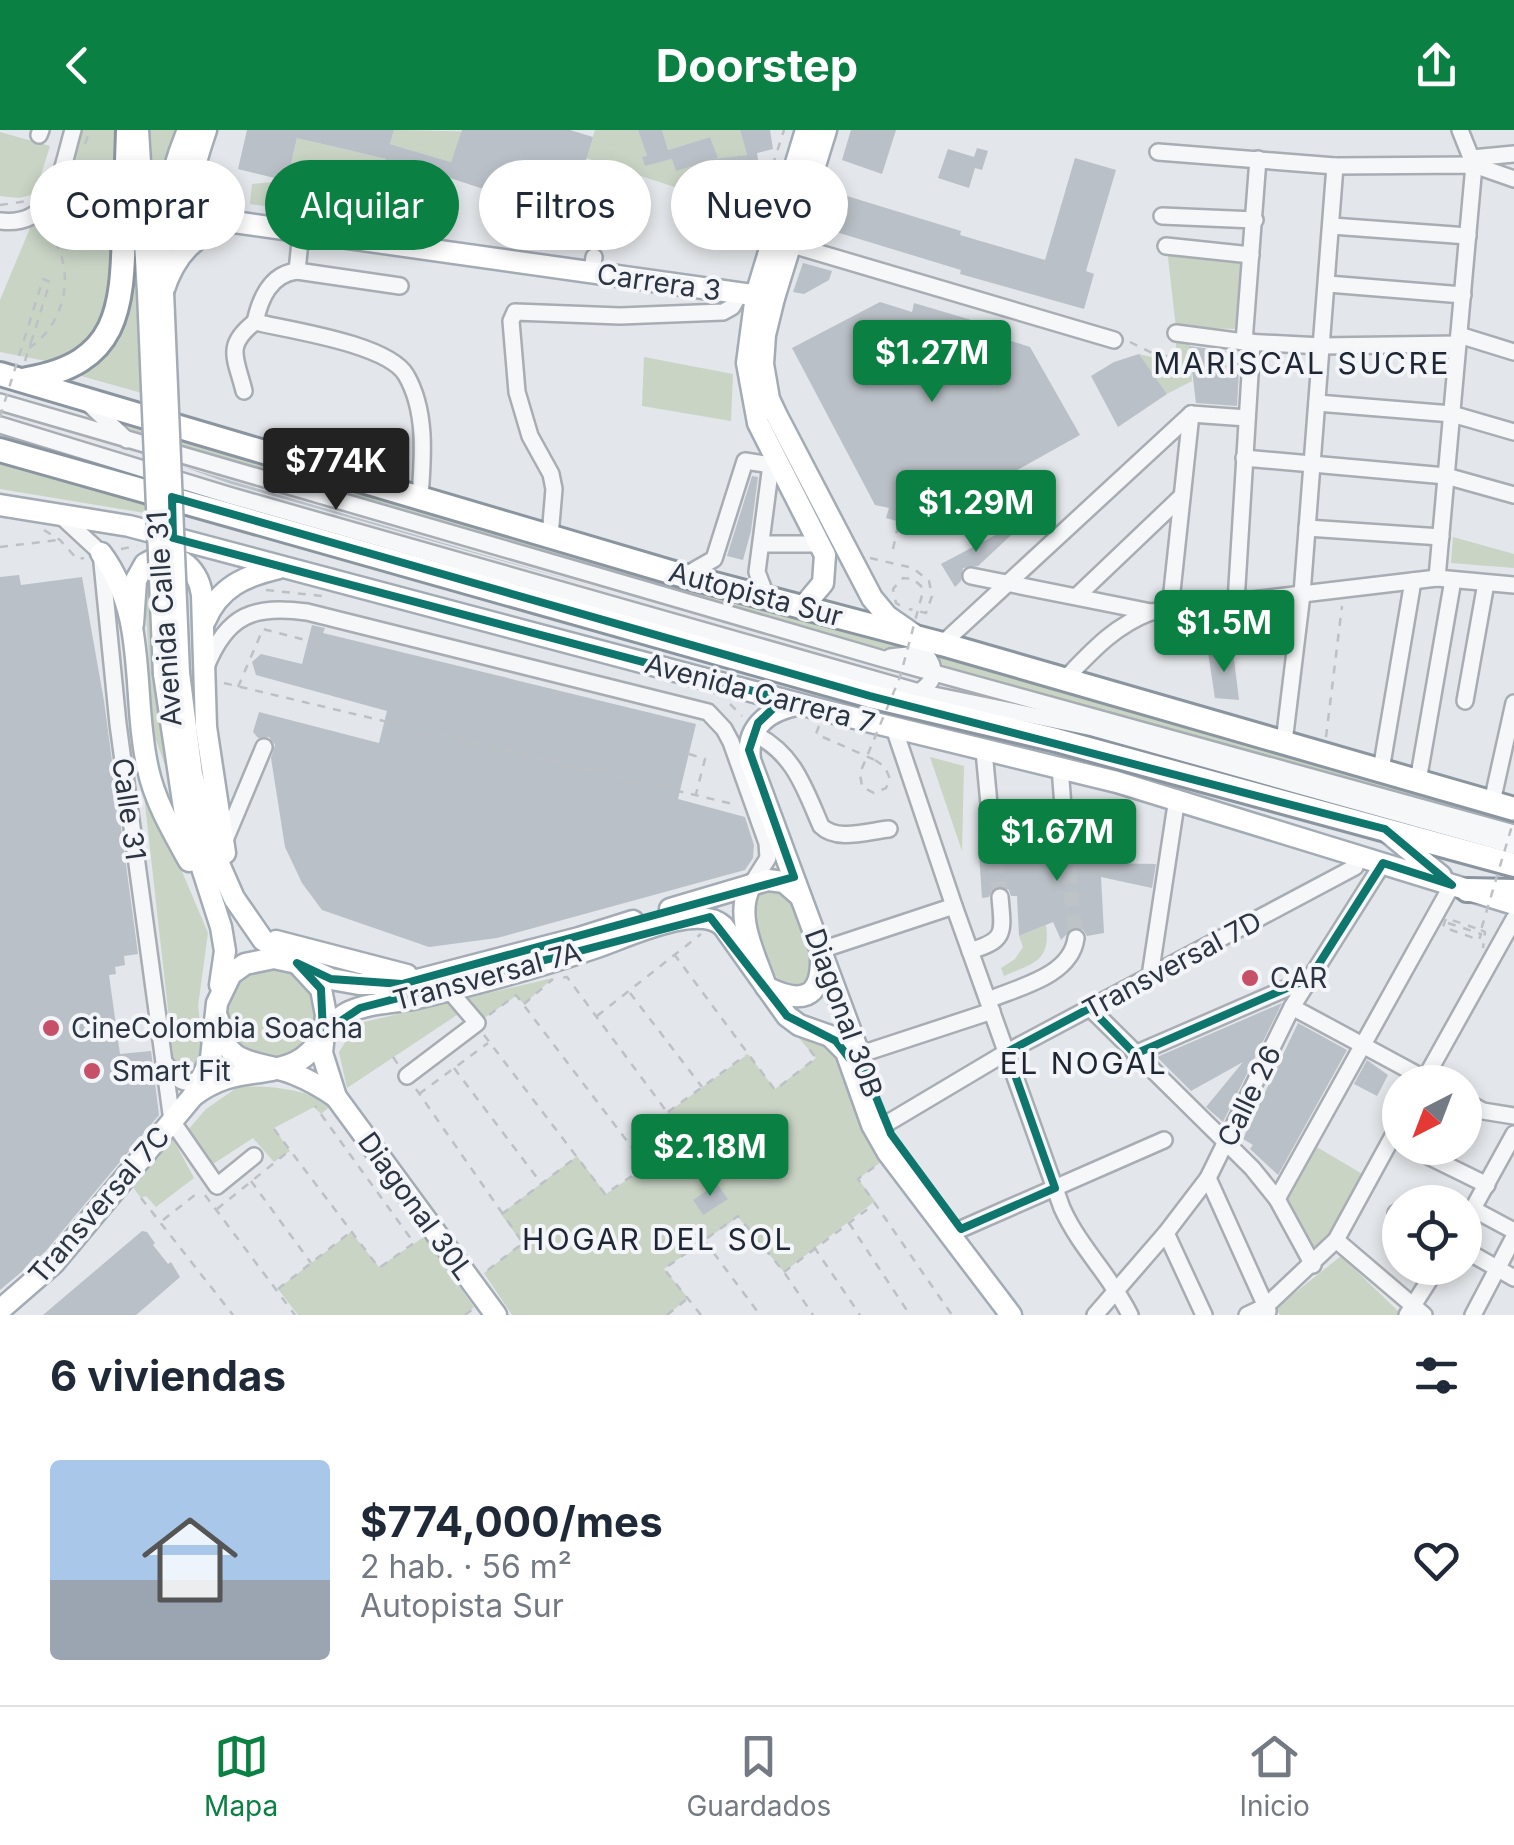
<!DOCTYPE html>
<html lang="es">
<meta charset="utf-8">
<style>
:root{--surface:#fff;--page:#f2f2f3;--text:#1f2937;--muted:#747a83;--line:#e0e1e3;--accent:#0b8043}
body{margin:0;font-family:Inter,sans-serif;background:var(--page);color:var(--text);height:100vh;display:flex;flex-direction:column;font-size:38px;white-space:nowrap}
*{box-sizing:border-box;margin:0}
p{font-size:32px;color:var(--muted)}
.icon{flex:none;width:55px;height:55px;fill:none;stroke:currentColor;stroke-width:2;stroke-linecap:round;stroke-linejoin:round}
.map{position:relative;height:1185px;overflow:hidden}
.side{display:flex;flex-direction:column;background:var(--surface);flex:1}
.side>*{flex:none}
.banner{position:absolute;left:30px;top:30px;width:1000px;height:90px;display:flex;gap:20px}
.needle{width:65px;rotate:222deg}
.fabs{position:absolute;left:1382px;top:935px;display:grid;gap:20px}
.fabs a{display:grid;place-items:center;width:100px;height:100px;border-radius:50%;background:var(--surface);box-shadow:0 5px 15px #0003;font-size:50px}
.price{position:absolute;translate:-50% -85px;padding:0 22px;border-radius:10px;background:var(--accent);color:#fff;font-size:32px;line-height:65px;filter:drop-shadow(0 2px 5px #0008)}
.price::after{content:'';position:absolute;left:50%;top:60px;width:30px;height:22px;margin-left:-15px;background:inherit;clip-path:polygon(0 0,100% 0,50% 100%)}
.price.selected{background:#222;color:#fff}
ul{padding:0;list-style:none}
li{display:flex;align-items:center;gap:30px;height:250px;padding:0 50px}
li span{display:grid;place-items:center;flex:none;width:280px;height:200px;border-radius:10px;color:#555}
li>.icon{margin-inline-start:auto}
span .icon{width:120px;height:120px;fill:#fffc;stroke-width:1}
li b{font-size:42px}
h2{display:flex;justify-content:space-between;align-items:center;height:120px;padding:0 50px;font-size:42px}
.pill{padding:0 35px;border-radius:45px;background:var(--surface);box-shadow:0 5px 15px #0003;font-size:35px;line-height:90px}
.pill.selected{background:var(--accent);color:#fff}
header{display:flex;justify-content:space-between;align-items:center;height:130px;padding:0 50px;background:var(--accent);color:#fff;font-size:45px;font-weight:700}
.tab-bar{display:flex;justify-content:space-around;align-items:center;height:140px;border-top:2px solid var(--line);background:var(--surface);font-size:28px;color:var(--muted)}
.tab-bar a{display:grid;justify-items:center;gap:5px}
.tab-bar .selected{color:var(--accent)}
.map>svg:first-child{display:block}
</style>
<header><svg class="icon" aria-label="back" viewBox="0 0 24 24"><path d="M15 5l-7 7 7 7"/></svg>Doorstep<svg class="icon" aria-label="share" viewBox="0 0 24 24"><path d="M12 15V3M7 8l5-5 5 5M5 13v7h14v-7"/></svg></header>
<div class="map">
<svg width="1514" height="1185" viewBox="0 0 1514 1185">
<rect width="100%" height="100%" fill="#e3e6ea"/>
<!-- green -->
<g fill="#c9d4c5">
<polygon points="71,0 118,0 106,190 78,221 46,231 0,222 0,170"/>
<polygon points="146,0 182,0 166,32 152,86"/>
<polygon points="196,0 186,40 214,92 176,116 171,128 178,41"/>
<polygon points="299,0 314,12 386,29 381,48 432,63 425,101 250,74 252,54 287,51"/>
<polygon points="394,0 549,3 521,104 504,106 487,82 494,62 512,68 458,13 451,32 390,14"/>
<polygon points="595,0 638,0 650,34 672,29 711,30 719,54 747,53 739,78 586,28"/>
<polygon points="662,0 740,0 747,25 718,29 710,7 668,20"/>
<polygon points="0,2 50,16 35,64 19,68 0,66"/>
<polygon points="133,88 142,263 74,244 107,220 125,196"/>
<polygon points="1167,119 1245,124 1243,199 1176,198"/>
<polygon points="1176,203 1189,205 1192,251 1167,264 1139,224 1176,233"/>
<polygon points="644,227 733,244 731,291 642,276"/>
<polygon points="115,287 904,512 895,517 876,519 311,358 135,302"/>
<polygon points="0,331 145,368 145,383 0,359"/>
<polygon points="1453,407 1514,424 1514,438 1451,433"/>
<polygon points="150,447 170,650 154,604 144,455"/>
<polygon points="935,521 1514,689 1514,697 945,538"/>
<polygon points="930,627 964,636 962,721"/>
<polygon points="142,647 208,803 198,876 202,908 198,941 190,947 174,933"/>
<polygon points="775,757 794,770 816,832 806,860 774,855 752,787 756,761"/>
<path d="M1046,795C1051,832 1033,833 1004,846L1001,838L1015,829L1023,817L1019,806Z"/>
<circle cx="271" cy="883" r="46"/>
<polygon points="553,848 524,874 516,866 477,893 463,881 347,958 339,922 353,900 364,892"/>
<polygon points="797,906 835,919 885,1029 858,1049 875,1071 784,1142 738,1087 664,1139 688,1168 667,1185 512,1185 484,1143 522,1113 501,1084 577,1026 606,1064 686,1010 667,983 748,924 775,959 816,928"/>
<path d="M238,957C270,955 304,959 332,975L321,984L314,977L274,998L290,1021L274,1032L253,1008L210,1036L188,1000L206,979Z"/>
<polygon points="173,1009 194,1048 156,1077 146,1066 141,1068 132,1056"/>
<polygon points="1315,1016 1364,1045 1332,1108 1315,1125 1285,1070"/>
<polygon points="351,1102 379,1137 424,1107 474,1177 465,1185 298,1185 278,1159"/>
<polygon points="1341,1126 1400,1183 1398,1185 1280,1185 1276,1178"/>
</g>
<!-- building -->
<g fill="#bac0c7">
<polygon points="247,0 394,0 390,14 451,32 462,0 570,0 593,7 564,102 524,91 529,74 447,47 442,66 380,48 386,29 297,8 287,51 238,39"/>
<polygon points="638,0 662,0 668,20 710,7 718,28 713,29 747,25 740,0 770,0 773,19 757,23 761,49 718,54 711,30 676,41 672,29 645,36 642,27 647,26"/>
<polygon points="851,0 896,0 882,44 842,30"/>
<polygon points="977,18 988,21 982,40 975,38 969,58 938,48 948,19 974,27"/>
<polygon points="1075,28 1116,40 1086,141 1094,144 1084,179 960,144 961,140 823,98 834,62 961,101 960,105 1045,130"/>
<polygon points="803,133 832,141 829,150 804,164 793,162"/>
<polygon points="880,172 912,182 914,173 1005,200 1002,208 1030,217 1080,305 930,389 913,384 911,395 886,388 889,378 875,375 792,218"/>
<polygon points="1189,216 1240,223 1237,276 1196,273"/>
<polygon points="1139,224 1167,264 1118,297 1091,246 1114,232"/>
<polygon points="184,337 594,457 231,354"/>
<polygon points="752,346 758,347 751,401 743,430 727,426"/>
<polygon points="1020,392 1022,395 978,436 963,438 961,451 955,457 941,434"/>
<polygon points="19,445 21,455 82,447 104,571 138,824 124,826 125,835 115,837 116,844 109,845 120,924 151,921 159,985 45,1122 0,1160 0,447"/>
<polygon points="312,495 325,498 323,503 696,594 678,669 745,687 754,715 753,728 745,740 723,746 497,808 429,817 322,780 302,753 285,717 271,628 275,615 269,607 258,608 253,602 259,582 379,613 387,581 256,545 252,532 261,524 302,534"/>
<polygon points="1233,521 1239,570 1215,568 1208,522"/>
<polygon points="1003,704 1029,727 1056,719 1060,726 1068,727 1076,722 1077,714 1099,709 1101,733 1156,734 1152,758 1101,747 1104,803 1087,806 1083,800 1074,797 1061,810 1053,792 1019,806 1017,766 1011,766 1009,760 1000,756 993,758 989,767 982,768 978,708 986,716 994,717 1002,712"/>
<polygon points="1282,873 1223,992 1206,977 1243,932 1191,961 1157,927"/>
<polygon points="1298,893 1347,920 1278,1045 1250,1019 1253,1015 1243,1009"/>
<polygon points="1367,930 1388,945 1377,966 1354,954"/>
<polygon points="717,1054 728,1069 703,1085 693,1070"/>
<polygon points="142,1101 147,1102 155,1113 153,1115 168,1134 171,1132 180,1147 150,1173 136,1185 43,1185"/>
</g>
<g fill="none" stroke-linecap="round" stroke-linejoin="round">
<!-- minor-tunnel -->
<g stroke="#bec3c8" stroke-width="15" stroke-dasharray="15 8" stroke-linecap="butt">
<polyline points="992,706 1000,767"/>
<polyline points="1066,716 1076,808"/>
</g>
<!-- minor casing -->
<g stroke="#a8adb4" stroke-width="20">
<g id="minor">
<polyline points="39,5 41,0"/>
<polyline points="1158,22 1335,36 1474,35 1514,49"/>
<polyline points="1472,28 1514,24"/>
<polyline points="1162,86 1255,90"/>
<path d="M0,91C55,98 61,41 73,0"/>
<polyline points="1332,96 1468,106"/>
<polyline points="782,112 1114,210"/>
<polyline points="1166,116 1251,125"/>
<polyline points="297,141 301,102"/>
<polyline points="592,142 594,127"/>
<polyline points="1328,154 1463,165"/>
<path d="M255,192C260,169 270,144 297,141L400,156"/>
<polyline points="1176,203 1244,212 1322,216 1458,214"/>
<polyline points="1459,205 1514,222"/>
<polyline points="1244,212 1258,29"/>
<path d="M244,261C236,228 224,216 255,192C289,200 388,214 406,245C427,281 423,327 420,367"/>
<polyline points="0,272 880,528 1514,703"/>
<polyline points="1317,273 1452,284 1514,302"/>
<polyline points="89,274 127,310"/>
<polyline points="1191,284 1247,288"/>
<polyline points="0,295 228,365 919,562 1093,598 1514,716"/>
<polyline points="1244,328 1446,346 1514,365"/>
<polyline points="61,386 101,423 118,594 172,991 217,1056 254,1026"/>
<polyline points="1307,398 1441,407"/>
<polyline points="550,406 554,359 551,344 530,306 517,262 511,191 515,182 620,186 723,182 732,177 740,163"/>
<polyline points="761,414 820,414"/>
<polyline points="684,446 714,429 745,331 771,335"/>
<polyline points="971,446 1151,482 1437,448 1514,455"/>
<polyline points="1437,448 1474,35 1460,0"/>
<polyline points="1077,466 1182,366"/>
<polyline points="767,468 757,442 772,327"/>
<polyline points="1236,472 1252,212"/>
<polyline points="1170,480 1191,284"/>
<polyline points="942,514 1191,284"/>
<path d="M890,527L916,524L929,529C938,544 932,553 919,562"/>
<path d="M206,537C227,484 254,475 307,482L708,582L724,599L731,612L767,713L768,728L751,755"/>
<path d="M1065,549C1092,521 1114,496 1151,482"/>
<polyline points="1465,571 1486,453"/>
<path d="M894,598L954,776L1062,1078C1080,1118 1111,1146 1130,1185"/>
<path d="M753,603C794,623 804,657 821,696C837,712 868,701 889,699"/>
<polyline points="1284,612 1302,464 1335,36"/>
<polyline points="984,621 992,706"/>
<polyline points="1060,637 1066,716"/>
<polyline points="1381,640 1413,451"/>
<polyline points="1418,651 1453,450"/>
<polyline points="1492,672 1514,573"/>
<polyline points="225,710 264,617"/>
<polyline points="821,820 954,776"/>
<path d="M970,821C1007,810 1003,802 1000,767"/>
<polyline points="1150,846 1177,668"/>
<path d="M988,870C1019,857 1071,846 1076,808"/>
<polyline points="1292,877 1431,952"/>
<polyline points="1090,878 1252,1038 1277,1069 1313,1135"/>
<polyline points="1135,924 1310,848"/>
<polyline points="852,927 992,881"/>
<path d="M166,934C176,950 185,959 203,946"/>
<polyline points="407,946 477,893 448,859"/>
<polyline points="1423,952 1514,789"/>
<polyline points="1465,971 1483,981 1514,986"/>
<polyline points="886,994 1007,922 1355,737"/>
<polyline points="1430,1027 1487,1055"/>
<polyline points="1208,1048 1268,1181"/>
<polyline points="1277,1069 1452,755"/>
<polyline points="1473,1079 1514,1101"/>
<polyline points="1396,1083 1400,1085"/>
<polyline points="1465,1093 1514,1004"/>
<polyline points="961,1099 1164,1010"/>
<polyline points="1166,1103 1204,1185"/>
<polyline points="1336,1110 1424,1185"/>
<polyline points="1465,1120 1514,1148"/>
<polyline points="1095,1185 1166,1103 1208,1048 1292,877 1383,733"/>
<polyline points="1247,1185 1266,1176 1336,1110 1400,993"/>
<polyline points="1407,1185 1437,1138"/>
<polyline points="1473,1185 1514,1107"/>
</g>
</g>
<!-- major casing -->
<g stroke="#a3abb5" stroke-width="25">
<g id="major">
<polyline points="138,0 148,162"/>
<path d="M206,0C190,48 182,69 234,92"/>
<polyline points="826,0 774,168 765,205 763,234 769,269 777,286 872,468 887,486 913,504"/>
<path d="M162,155C161,96 165,55 188,0"/>
<path d="M163,162C175,124 195,103 234,92L774,168"/>
<polyline points="0,375 129,396 826,581 1117,652 1514,774"/>
<path d="M101,423C149,487 131,566 148,639C155,672 173,702 189,731"/>
<polyline points="803,477 823,453 825,425 758,293 747,233 756,165 806,0"/>
<path d="M205,491C219,457 245,446 279,438"/>
<path d="M133,494L136,450L145,434C173,416 198,436 202,465L206,597L225,723"/>
<polyline points="179,543 192,644 212,718 234,768 263,810 297,833 321,859 326,885 322,923 336,967 496,1185"/>
<polyline points="164,544 185,685 221,797 225,821 220,855"/>
<path d="M796,575C767,581 746,598 750,630L861,929"/>
<polyline points="1386,701 1441,746"/>
<path d="M751,755C733,786 756,826 766,857C800,874 822,870 821,827"/>
<polyline points="670,779 768,750 784,752 800,766"/>
<polyline points="276,811 407,845"/>
<path d="M218,889C225,940 257,929 294,944C309,950 323,958 336,967"/>
<path d="M193,966C233,936 257,949 294,933C318,923 325,894 349,882C370,872 395,873 417,868C476,854 536,838 594,818C625,808 697,772 723,796L787,886L799,895L830,906L846,922L872,995L888,1023L1011,1185"/>
<polyline points="0,1180 54,1133 193,966 211,928 217,873 231,844 245,834 274,828 297,833 331,849 359,854 402,854 579,808 633,791"/>
</g>
</g>
<!-- highway casing -->
<g stroke="#8b95a0" stroke-width="28">
<g id="highway">
<polyline points="0,244 684,446 942,514 1514,679"/>
<path d="M27,249C119,233 122,180 124,100C126,67 127,33 128,0"/>
<polyline points="0,320 870,566 1056,610 1514,735"/>
<polyline points="1467,760 1514,761"/>
</g>
</g>
<!-- path -->
<g stroke="#bdc1c6" stroke-width="2.5" stroke-dasharray="8 8" stroke-linecap="butt">
<polyline points="85,14 90,0"/>
<polyline points="769,65 765,59 784,0"/>
<polyline points="66,69 69,69 73,55"/>
<polyline points="0,75 28,71"/>
<polyline points="57,110 93,108 105,103"/>
<polyline points="1130,212 1152,223 1176,228 1182,219"/>
<path d="M29,218C70,191 78,129 42,95"/>
<polyline points="25,231 32,209"/>
<polyline points="44,400 60,410 77,429 84,428"/>
<polyline points="0,417 58,410"/>
<polyline points="121,419 137,416"/>
<polyline points="893,419 899,391"/>
<polyline points="870,428 913,438 929,451 932,466 926,483 909,479"/>
<polyline points="266,460 322,466"/>
<polyline points="224,553 737,675"/>
<polyline points="238,557 263,499 321,514"/>
<polyline points="730,574 742,586"/>
<polyline points="819,596 816,604 875,630"/>
<polyline points="1326,607 1342,476"/>
<polyline points="689,624 705,629 696,664"/>
<polyline points="1481,800 1485,802 1483,818"/>
<polyline points="674,824 775,960 816,928 806,915"/>
<polyline points="630,863 702,957"/>
<polyline points="524,874 553,849"/>
<polyline points="489,885 516,865 646,1036"/>
<polyline points="597,886 701,804"/>
<polyline points="484,905 605,1064 687,1009 567,847 561,848"/>
<polyline points="393,927 399,936"/>
<polyline points="454,938 541,1053"/>
<polyline points="416,959 523,1113 484,1143"/>
<polyline points="419,964 488,913"/>
<polyline points="668,982 746,925"/>
<polyline points="274,999 379,1138 414,1113 315,976"/>
<polyline points="874,1037 858,1049 952,1185"/>
<polyline points="251,1051 311,1133"/>
<polyline points="205,1065 295,1185"/>
<polyline points="141,1068 233,1185"/>
<polyline points="217,1079 289,1021"/>
<polyline points="502,1084 575,1028"/>
<polyline points="163,1090 200,1061"/>
<polyline points="849,1093 910,1185"/>
<polyline points="704,1110 760,1185"/>
<polyline points="814,1117 860,1185"/>
<polyline points="784,1142 873,1075"/>
<polyline points="278,1159 348,1104"/>
<polyline points="465,1185 473,1179"/>
<polyline points="667,1185 687,1169"/>
<polyline points="701,1185 664,1139 738,1086 784,1142 813,1185"/>
</g>
<!-- minor -->
<use href="#minor" stroke="#f6f7f9" stroke-width="15"/>
<!-- major -->
<use href="#major" stroke="#fff" stroke-width="20"/>
<!-- highway -->
<use href="#highway" stroke="#fff" stroke-width="22"/>
<!-- major-bridge casing -->
<g stroke="#a3abb5" stroke-width="25" stroke-linecap="butt">
<g id="major-bridge">
<polyline points="148,162 164,544"/>
<polyline points="163,162 179,543"/>
</g>
</g>
<!-- path-bridge -->
<g stroke="#bdc1c6" stroke-width="2.5" stroke-dasharray="8 8" stroke-linecap="butt">
<polyline points="0,287 43,149 50,152 32,209"/>
<polyline points="875,630 885,637 890,649 886,658 874,663 862,657 860,643 900,547 922,465 921,456 913,449 903,448 893,459 896,473 904,478"/>
<polyline points="1448,793 1481,804 1479,810 1443,797 1446,788 1481,800 1514,689"/>
</g>
<!-- major-bridge -->
<use href="#major-bridge" stroke="#fff" stroke-width="20"/>
</g>
<!-- marked area -->
<path fill="none" stroke="#0f766e" stroke-width="8" stroke-linejoin="round" d="M172,367L870,566L1385,699L1452,755L1383,733L1310,848L1135,924L1090,878L1007,922L1055,1058L961,1099L891,1004L859,925L849,928L836,911L787,886L710,787L360,878L323,903L321,859L297,833L331,849L402,854L794,747L749,620L758,593L783,569L173,408Z"/>
<!-- markers -->
<g fill="#c75069" stroke="#f3f5f8" stroke-width="4">
<circle cx="1250" cy="848" r="10"/>
<circle cx="51" cy="898" r="10"/>
<circle cx="92" cy="941" r="10"/>
</g>
<g text-anchor="middle" stroke-width="8" stroke-linejoin="round" paint-order="stroke">
<!-- street labels -->
<g font-size="28" fill="#2c3542" stroke="#f3f5f8">
<text transform="translate(659 152) rotate(8)" y="10">Carrera 3</text>
<text transform="translate(756 464) rotate(15)" y="10">Autopista Sur</text>
<text transform="translate(164 489) rotate(-94)" y="10">Avenida Calle 31</text>
<text transform="translate(760 563) rotate(15)" y="10">Avenida Carrera 7</text>
<text transform="translate(129 679) rotate(82)" y="10">Calle 31</text>
<text transform="translate(1172 835) rotate(-28)" y="10">Transversal 7D</text>
<text transform="translate(487 846) rotate(-15)" y="10">Transversal 7A</text>
<text transform="translate(844 883) rotate(70)" y="10">Diagonal 30B</text>
<text transform="translate(1249 966) rotate(-64)" y="10">Calle 26</text>
<text transform="translate(99 1075) rotate(-49)" y="10">Transversal 7C</text>
<text transform="translate(416 1076) rotate(54)" y="10">Diagonal 30L</text>
</g>
<!-- poi labels -->
<g font-size="28" fill="#2c3542" stroke="#f3f5f8" text-anchor="start">
<text x="1270" y="858">CAR</text>
<text x="71" y="908">CineColombia Soacha</text>
<text x="112" y="951">Smart Fit</text>
</g>
<!-- neighbourhood labels -->
<g font-size="30" letter-spacing="2.5" fill="#1e2633" stroke="#f3f5f8">
<text x="1302" y="244">MARISCAL SUCRE</text>
<text x="1084" y="944">EL NOGAL</text>
<text x="658" y="1120">HOGAR DEL SOL</text>
</g>
</g>
</svg>
<div class="fabs">
<a><svg class="needle" viewBox="-14 -14 28 28"><path d="M0-13l5 13h-10z" fill="#e53935"/><path d="M0 13l5-13h-10z" fill="#747a83"/></svg></a>
<a><svg class="icon" aria-label="locate" viewBox="0 0 24 24"><circle cx="12" cy="12" r="6"/><path d="M12 2v4M12 18v4M2 12h4M18 12h4"/></svg></a>
</div>
<b class="price" style="left:932px;top:275px">$1.27M</b>
<b class="price selected" style="left:336px;top:383px">$774K</b>
<b class="price" style="left:976px;top:425px">$1.29M</b>
<b class="price" style="left:1224px;top:545px">$1.5M</b>
<b class="price" style="left:1057px;top:754px">$1.67M</b>
<b class="price" style="left:710px;top:1069px">$2.18M</b>
<div class="banner">
<a class="pill">Comprar</a>
<a class="pill selected">Alquilar</a>
<a class="pill">Filtros</a>
<a class="pill">Nuevo</a>
</div>
</div>
<section class="side">
<h2>6 viviendas<svg class="icon" aria-label="filters" viewBox="0 0 24 24"><path d="M4 7h16M4 17h16"/><circle cx="9" cy="7" r="2"/><circle cx="15" cy="17" r="2"/></svg></h2>
<ul>
<li><span style="background:linear-gradient(#a9c7e8 60%,#9aa5b1 0)"><svg class="icon" aria-label="home" viewBox="0 0 24 24"><path d="M3 11l9-7 9 7M6 9v11h12V9"/></svg></span><div><b>$774,000/mes</b><p>2 hab. · 56 m²</p><p>Autopista Sur</p></div><svg class="icon" aria-label="heart" viewBox="0 0 24 24"><path d="M12 20l-8-8c-3-5 5-10 8-4 3-6 11-1 8 4z"/></svg></li>
</ul>
</section>
<nav class="tab-bar">
<a class="selected"><svg class="icon" aria-label="map" viewBox="0 0 24 24"><path d="M3 6l6-2 6 2 6-2v14l-6 2-6-2-6 2zM9 4v14M15 6v14"/></svg>Mapa</a>
<a><svg class="icon" aria-label="saved" viewBox="0 0 24 24"><path d="M7 4h10v16l-5-4-5 4z"/></svg>Guardados</a>
<a><svg class="icon" aria-label="home" viewBox="0 0 24 24"><path d="M3 11l9-7 9 7M6 9v11h12V9"/></svg>Inicio</a>
</nav>
